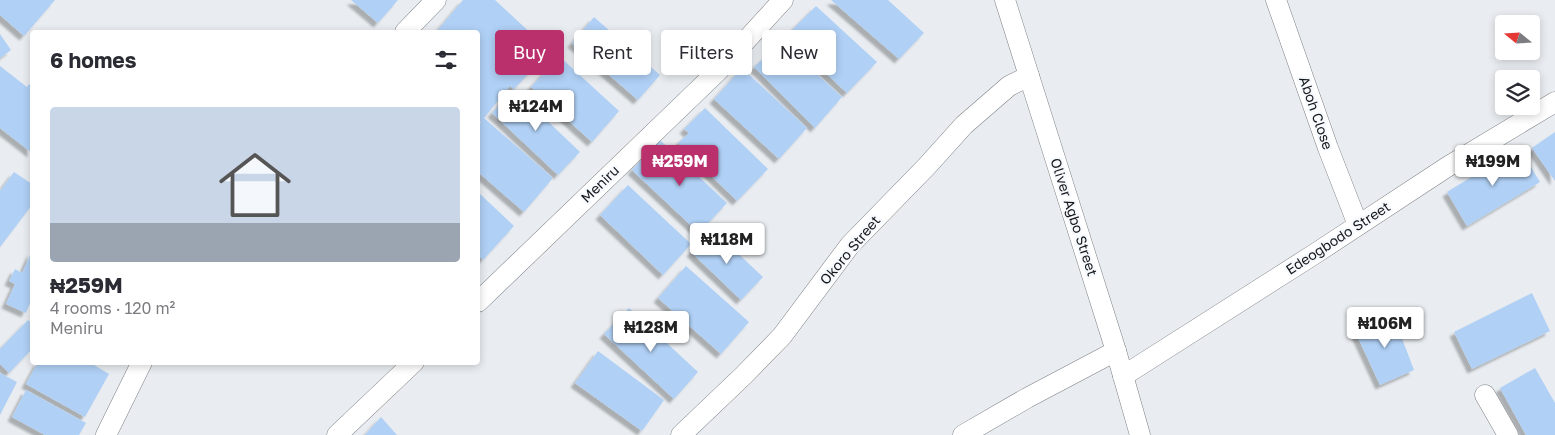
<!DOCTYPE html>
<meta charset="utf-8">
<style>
:root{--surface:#fff;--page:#f2f2f3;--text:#2b2b33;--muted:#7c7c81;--accent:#ba306c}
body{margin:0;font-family:"Golos Text",sans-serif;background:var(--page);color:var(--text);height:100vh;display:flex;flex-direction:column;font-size:19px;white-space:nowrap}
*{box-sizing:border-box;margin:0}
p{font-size:16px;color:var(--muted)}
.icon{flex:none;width:28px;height:28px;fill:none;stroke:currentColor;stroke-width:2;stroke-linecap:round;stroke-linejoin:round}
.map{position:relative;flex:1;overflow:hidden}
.details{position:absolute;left:30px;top:30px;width:450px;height:335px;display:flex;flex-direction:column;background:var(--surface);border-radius:5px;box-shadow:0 2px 8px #0003}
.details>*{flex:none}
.top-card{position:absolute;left:495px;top:30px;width:475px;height:45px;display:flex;gap:10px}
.needle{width:32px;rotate:288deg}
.buttons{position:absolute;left:1495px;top:15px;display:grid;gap:10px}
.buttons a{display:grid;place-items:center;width:45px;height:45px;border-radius:5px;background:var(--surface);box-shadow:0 2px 8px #0003;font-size:25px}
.price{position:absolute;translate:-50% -42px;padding:0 11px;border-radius:5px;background:#fff;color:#222;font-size:16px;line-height:32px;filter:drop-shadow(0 1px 2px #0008)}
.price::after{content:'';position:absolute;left:50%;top:30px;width:15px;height:11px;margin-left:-8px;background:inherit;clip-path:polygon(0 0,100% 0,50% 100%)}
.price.on{background:var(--accent);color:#fff}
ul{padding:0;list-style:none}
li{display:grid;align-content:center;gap:10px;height:265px;padding:0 20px}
li span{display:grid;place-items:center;height:155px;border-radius:5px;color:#555}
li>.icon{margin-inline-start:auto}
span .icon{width:90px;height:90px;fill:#fffc;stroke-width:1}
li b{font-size:21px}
h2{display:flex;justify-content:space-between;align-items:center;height:60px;padding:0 20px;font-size:21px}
.chip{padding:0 18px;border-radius:5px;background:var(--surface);box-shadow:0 2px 8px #0003;font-size:18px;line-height:45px}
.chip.on{background:var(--accent);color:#fff}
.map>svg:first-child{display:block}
</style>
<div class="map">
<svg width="1555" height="435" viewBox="0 0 1555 435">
<defs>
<filter id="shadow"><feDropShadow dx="-4.5" dy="4.5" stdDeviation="1" flood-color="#0004"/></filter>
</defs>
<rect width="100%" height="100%" fill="#e9edf1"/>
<!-- building -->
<g fill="#b0d0f5" filter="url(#shadow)">
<polygon points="0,0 55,0 24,36 0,15"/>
<polygon points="351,0 398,0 378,23"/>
<polygon points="463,0 495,0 550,51 514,89 510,86 484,118 553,178 524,212 478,172 478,126 481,122 478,119 478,32 436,32"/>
<polygon points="831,0 888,0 924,33 899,59"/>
<polygon points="816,6 877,62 847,93 786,36"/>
<polygon points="594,17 660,75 638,100 572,43"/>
<polygon points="0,34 11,50 0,58"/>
<polygon points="782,42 842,97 815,128 754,67"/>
<polygon points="559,56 619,111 592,142 531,87"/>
<polygon points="0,66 27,87 29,84 32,86 32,153 0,128"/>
<polygon points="742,68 807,128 779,159 714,99"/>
<polygon points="514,89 580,152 558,175 492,113"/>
<polygon points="705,108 768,169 737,201 678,143 689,133 684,129"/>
<polygon points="1555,132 1555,181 1532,148"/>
<polygon points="660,140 727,203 699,233 632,170"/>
<polygon points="1519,148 1540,182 1467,226 1447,192"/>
<polygon points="14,172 32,184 32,205 0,247 0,191"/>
<polygon points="628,185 691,244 663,275 600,215"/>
<polygon points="478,192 514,226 483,260 478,255"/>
<polygon points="713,230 763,277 741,300 691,252"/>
<polygon points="32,251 32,298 26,313 6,304 15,284 9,281 15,269 22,273"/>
<polygon points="686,266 749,322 721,354 658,298"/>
<polygon points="1532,293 1550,331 1472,369 1454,332"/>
<polygon points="629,308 698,372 674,399 604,334"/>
<polygon points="1393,315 1414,370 1380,385 1354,329"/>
<polygon points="28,320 32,324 32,349 9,373 0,364 0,349"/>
<polygon points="598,351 664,400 642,431 575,383"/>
<polygon points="38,362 89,362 109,374 85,417 26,384"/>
<polygon points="1535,368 1555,403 1555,435 1526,435 1500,388"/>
<polygon points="0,373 17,382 0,415"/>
<polygon points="26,390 86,423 79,435 45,435 12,417"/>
<polygon points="381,417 397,435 365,435"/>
</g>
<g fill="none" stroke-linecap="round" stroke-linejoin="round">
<!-- minor casing -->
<g stroke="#7e8185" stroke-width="21">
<g id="minor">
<polyline points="1005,0 1116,351 1140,435"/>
<polyline points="1276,0 1328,148 1358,225"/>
<polyline points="405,32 436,0"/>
<polyline points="478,302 719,70 783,0"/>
<polyline points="1123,376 1313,255 1447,167 1555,102"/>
<polyline points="1485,395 1508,435"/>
<polyline points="106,435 142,362"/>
<polyline points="337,435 414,362"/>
<polyline points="681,435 744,375 782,336 850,245 927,166 964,125 1009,86 1029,76"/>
<polyline points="963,435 1027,398 1116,351"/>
</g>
</g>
<!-- minor -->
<use href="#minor" stroke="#fff" stroke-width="20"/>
</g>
<g text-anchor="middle" stroke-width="4.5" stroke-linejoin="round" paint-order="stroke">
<!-- street labels -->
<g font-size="14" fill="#161719" stroke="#f6faff">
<text transform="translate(1316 113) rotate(71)" y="5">Aboh Close</text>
<text transform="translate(600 184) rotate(-44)" y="5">Meniru</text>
<text transform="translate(1074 217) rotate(72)" y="5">Oliver Agbo Street</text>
<text transform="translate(1338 238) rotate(-33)" y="5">Edeogbodo Street</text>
<text transform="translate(850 250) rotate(-50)" y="5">Okoro Street</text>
</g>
</g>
</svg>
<div class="buttons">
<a><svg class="needle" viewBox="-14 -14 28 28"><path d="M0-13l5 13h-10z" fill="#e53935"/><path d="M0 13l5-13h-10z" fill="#7c7c81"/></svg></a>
<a><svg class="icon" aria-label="layers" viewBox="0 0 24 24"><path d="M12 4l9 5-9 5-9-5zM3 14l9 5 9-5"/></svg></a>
</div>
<b class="price" style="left:536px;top:132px">₦124M</b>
<b class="price on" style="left:680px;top:187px">₦259M</b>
<b class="price" style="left:1493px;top:187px">₦199M</b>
<b class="price" style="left:727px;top:265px">₦118M</b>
<b class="price" style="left:1385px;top:349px">₦106M</b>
<b class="price" style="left:651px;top:353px">₦128M</b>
<div class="top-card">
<a class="chip on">Buy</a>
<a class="chip">Rent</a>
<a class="chip">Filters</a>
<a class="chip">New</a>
</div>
<section class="details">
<h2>6 homes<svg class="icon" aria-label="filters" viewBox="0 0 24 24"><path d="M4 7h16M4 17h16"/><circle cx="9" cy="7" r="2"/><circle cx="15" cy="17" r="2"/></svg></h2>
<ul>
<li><span style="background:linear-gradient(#c9d6e8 75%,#9aa5b1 0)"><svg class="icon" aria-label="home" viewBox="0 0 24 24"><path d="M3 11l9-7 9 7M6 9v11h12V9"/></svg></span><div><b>₦259M</b><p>4 rooms · 120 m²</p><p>Meniru</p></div></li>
</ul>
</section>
</div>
